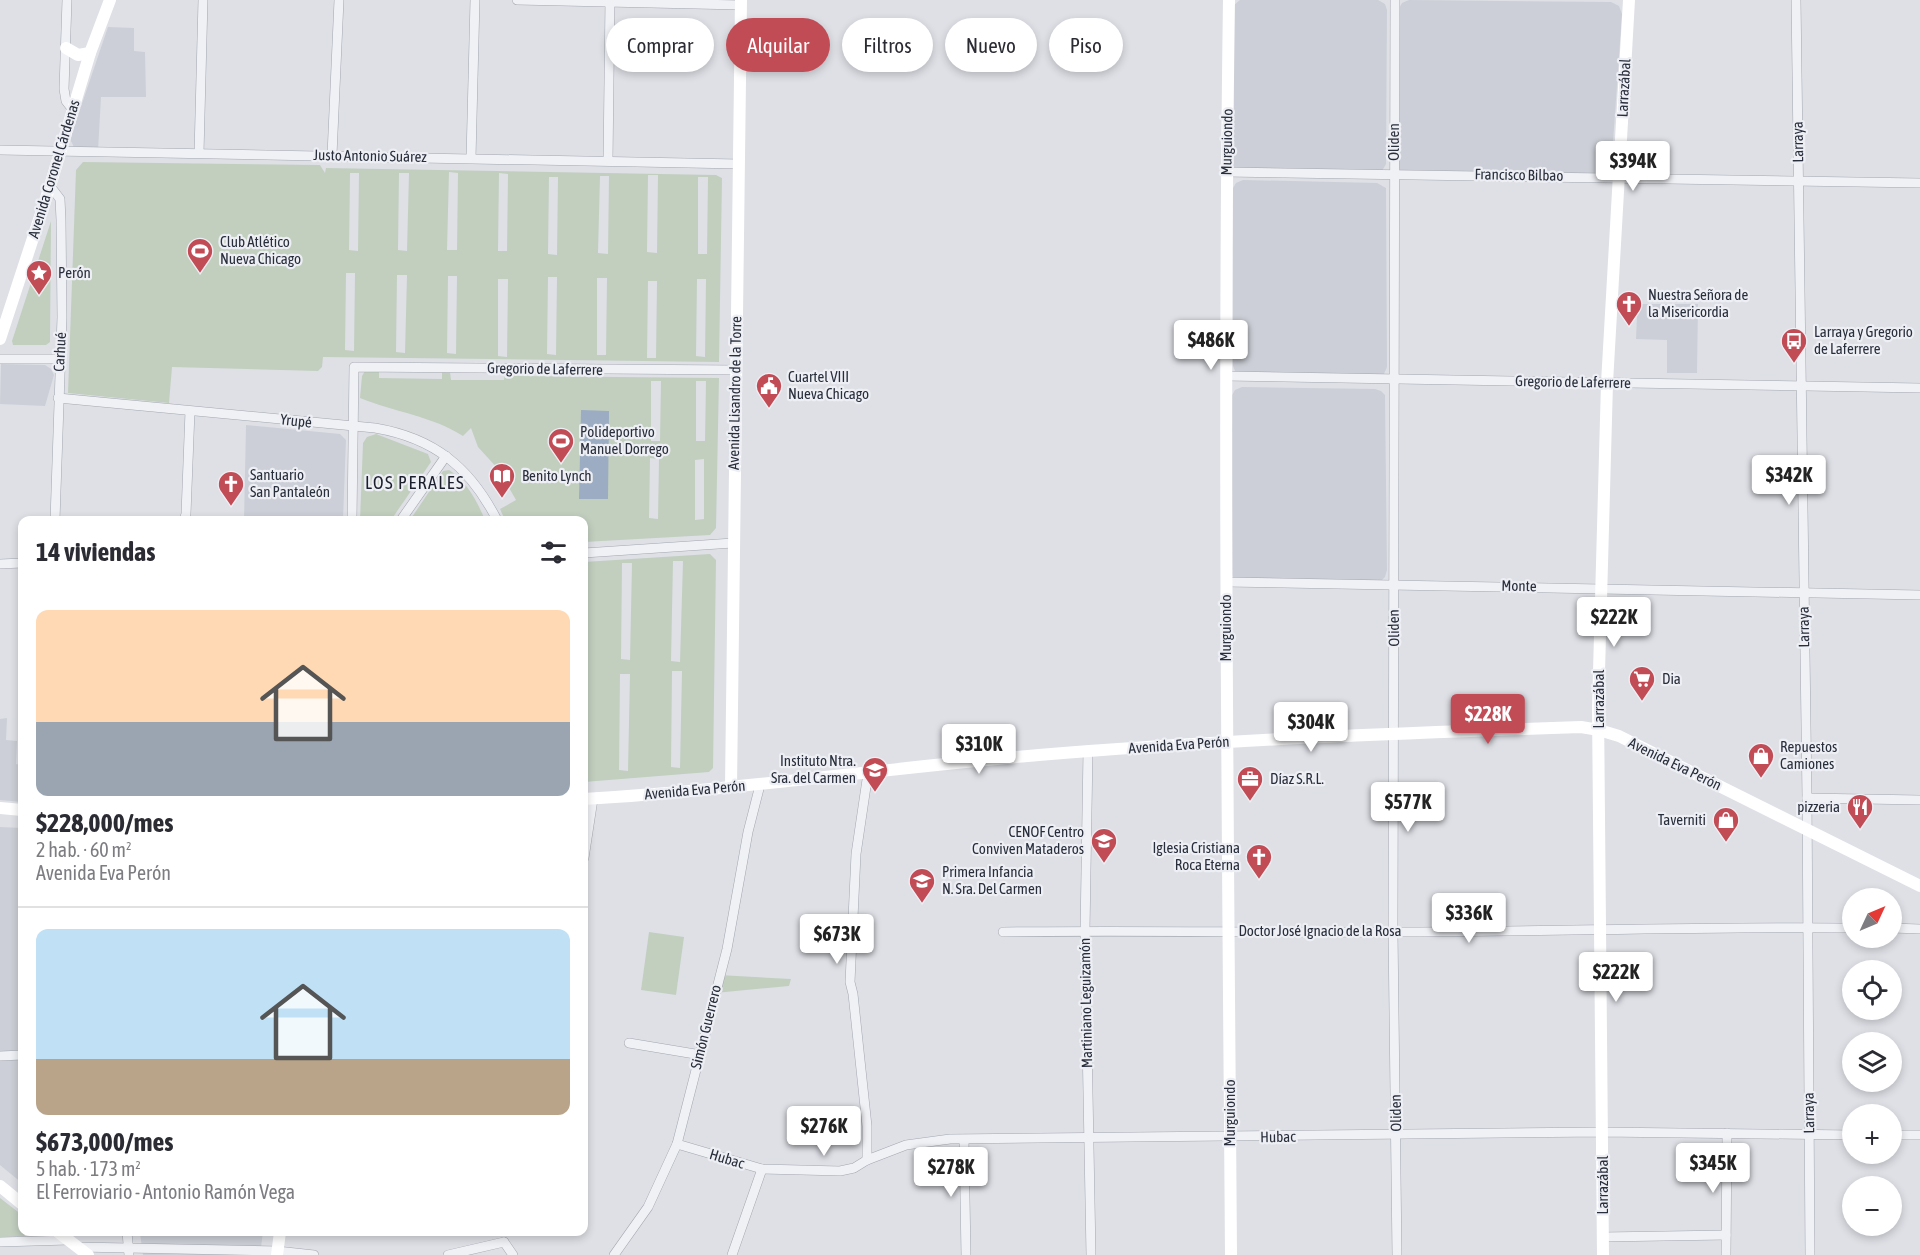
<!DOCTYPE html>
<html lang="es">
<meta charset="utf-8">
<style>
:root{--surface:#fff;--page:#f7f7f7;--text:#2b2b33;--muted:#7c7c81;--line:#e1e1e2;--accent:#c24c56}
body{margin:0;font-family:"Asap Condensed",sans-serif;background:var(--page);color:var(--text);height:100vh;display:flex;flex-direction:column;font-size:22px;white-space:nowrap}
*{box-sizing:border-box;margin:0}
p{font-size:20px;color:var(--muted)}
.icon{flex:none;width:33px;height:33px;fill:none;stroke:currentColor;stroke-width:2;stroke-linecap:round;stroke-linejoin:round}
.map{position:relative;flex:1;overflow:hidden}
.panel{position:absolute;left:18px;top:516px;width:570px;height:720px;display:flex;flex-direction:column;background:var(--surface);border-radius:12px;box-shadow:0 3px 9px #0003}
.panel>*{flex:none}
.top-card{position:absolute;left:606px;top:18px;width:570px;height:54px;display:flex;gap:12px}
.needle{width:39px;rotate:46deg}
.buttons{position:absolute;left:1842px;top:888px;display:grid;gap:12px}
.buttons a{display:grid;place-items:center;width:60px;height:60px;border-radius:50%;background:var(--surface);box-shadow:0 3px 9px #0003;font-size:30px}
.price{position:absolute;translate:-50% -51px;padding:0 14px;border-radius:6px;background:#fff;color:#222;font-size:20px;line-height:39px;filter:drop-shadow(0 2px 3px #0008)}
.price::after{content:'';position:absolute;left:50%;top:36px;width:18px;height:14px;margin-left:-9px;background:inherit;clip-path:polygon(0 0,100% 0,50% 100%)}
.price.selected{background:var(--accent);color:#fff}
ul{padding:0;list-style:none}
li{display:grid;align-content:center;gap:12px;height:318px;padding:0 18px}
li+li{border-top:2px solid var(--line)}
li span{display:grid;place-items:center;height:186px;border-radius:12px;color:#555}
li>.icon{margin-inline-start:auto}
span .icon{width:108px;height:108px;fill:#fffc;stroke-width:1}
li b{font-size:26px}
h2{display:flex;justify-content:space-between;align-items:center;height:72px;padding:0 18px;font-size:26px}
.tag{padding:0 21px;border-radius:27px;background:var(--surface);box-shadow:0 3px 9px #0003;font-size:21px;line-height:54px}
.tag.selected{background:var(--accent);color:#fff}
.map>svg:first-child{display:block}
</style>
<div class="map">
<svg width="1920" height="1255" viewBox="0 0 1920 1255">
<rect width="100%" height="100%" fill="#dee0e6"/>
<!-- built -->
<g fill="#cccfd7">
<polygon points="1240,0 1378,0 1385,4 1387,10 1386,164 1382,171 1237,170 1234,167 1232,164 1233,6"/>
<polygon points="1409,0 1611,2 1619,6 1622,14 1611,171 1609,174 1403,173 1400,170 1398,166 1398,10 1402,3"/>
<polygon points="108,27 134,28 134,51 145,52 146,97 101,97 98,150 75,149 70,139"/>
<polygon points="1243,180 1377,183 1386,188 1387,367 1383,376 1237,373 1235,371 1233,366 1233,188 1236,183"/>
<polygon points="1634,304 1698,304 1697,373 1667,373 1667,340 1636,339 1637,316 1634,316"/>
<polygon points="1,364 45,365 51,369 54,375 45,406 0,404"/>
<polygon points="1242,387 1375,389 1381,391 1385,395 1387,570 1385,577 1380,582 1233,578 1232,575 1232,395 1235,390"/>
<polygon points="246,425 340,434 346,440 343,520 244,520"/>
<polygon points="7,718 6,740 17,741 16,764 22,765 22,802 0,800 0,719"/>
<polygon points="0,827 22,828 22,1183 0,1165"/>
<polygon points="82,1232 263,1232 260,1255 143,1255 140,1233 88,1236"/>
</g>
<!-- green -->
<g fill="#c2cfbf" fill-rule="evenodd">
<path d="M83,162L320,165L325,173L326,168L716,175L722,178L719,362L323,357L322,367L318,371L172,367L169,403L68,393L76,170ZM449,172L458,173L457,250H447ZM350,173H359L358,251L349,250ZM399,173H409L407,251L398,250ZM499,173L508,174L507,251H498ZM648,175H658L657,253L647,252ZM600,176H609L608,254L598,253ZM549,177H558L557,255L548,254ZM698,177H708L707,254H698ZM346,273H355L354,351L345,350ZM397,275H407L405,353L396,352ZM448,276H457L456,354L447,353ZM548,277H557L556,355L547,354ZM597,278H607L606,355H597ZM498,279H508L507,357L498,356ZM697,279H706L705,357L696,356ZM648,281H657L656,358H647Z"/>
<polygon points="51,221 50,342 46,345 13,345 12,341"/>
<path d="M365,371H379V378L442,379V372H450L451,380H504L505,372H516L518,376L719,378L716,528L710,535L584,542V520H505L500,509L516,500L499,470L478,447L471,428L463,436C432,416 394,412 360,398L362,376ZM651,381H661L660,441H651ZM696,381H706L705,441H696ZM650,458L659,459L658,519L649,518ZM704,459V519L695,520V460Z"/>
<polygon points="376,434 428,454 431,462 391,520 360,520 363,443 367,437"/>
<path d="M449,470C466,480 478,503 485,520H410L443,471Z"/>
<path d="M710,554L716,560L713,768L709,772L584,782V562ZM673,561H683L680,662L671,661ZM622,563H632L630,660L621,659ZM672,671H682L680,768L671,767ZM620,674H630L628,771L619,770Z"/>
<polygon points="649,932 684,937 676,995 641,990"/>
<polygon points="719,975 791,979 789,986 715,993"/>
<polygon points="0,1198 22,1215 22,1232 29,1232 24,1236 0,1237"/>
</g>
<!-- water -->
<polygon fill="#9bacc3" points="581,410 609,411 608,499 579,499"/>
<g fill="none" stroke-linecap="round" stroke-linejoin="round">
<!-- street casing -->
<g stroke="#a4a7af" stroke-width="10">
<g id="street">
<polyline points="67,0 64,89 66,101 73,110"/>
<polyline points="517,0 740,5"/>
<polyline points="1395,0 1393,932 1397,1255"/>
<polyline points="1796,0 1807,798 1810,1255"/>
<polyline points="0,150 739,164"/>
<polyline points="199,153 203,0"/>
<polyline points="332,155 339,0"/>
<polyline points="471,158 475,0"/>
<polyline points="608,161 610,0"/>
<polyline points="1226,172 1920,183"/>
<polyline points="50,186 60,199 61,220 62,317 55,520"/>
<polyline points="0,359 59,359"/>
<polyline points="1226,376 1920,388"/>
<path d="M58,398L375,428C434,438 470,467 497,520"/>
<polyline points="184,520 186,514 190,411"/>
<polyline points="352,520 354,367 736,370"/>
<polyline points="401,520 446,456"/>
<polyline points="584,553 733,543"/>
<polyline points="0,564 22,563"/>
<polyline points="1226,582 1920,595"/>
<polyline points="1088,751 1085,931 1091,1255"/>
<polyline points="1807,798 1920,800"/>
<polyline points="584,858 593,799"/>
<polyline points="1892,928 1920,929"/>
<path d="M1003,932C1133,930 1263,933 1393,932C1546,932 1699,926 1852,928"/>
<polyline points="629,1043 701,1055"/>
<polyline points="0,1056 22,1055"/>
<polyline points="1892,1135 1920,1135"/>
<polyline points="964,1140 966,1255"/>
<polyline points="677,1144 762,1169 840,1171 854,1168 867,1160 906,1145 950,1139 1602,1132 1852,1135"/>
<polyline points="867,1160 867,1126 853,994 850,982 856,854 868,773"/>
<polyline points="127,1232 129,1255"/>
<polyline points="1603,1237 1726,1235"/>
<polyline points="0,1242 68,1240"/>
<polyline points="504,1242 513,1255"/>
<polyline points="78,1247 277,1251 314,1255"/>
<polyline points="448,1255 504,1242"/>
<polyline points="614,1255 648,1207 677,1144 727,949 748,832 760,785"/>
<polyline points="732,1255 762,1169"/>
<polyline points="1726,1255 1727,1133"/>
</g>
</g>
<!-- street -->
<use href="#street" stroke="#f0f1f5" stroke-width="9"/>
<!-- secondary -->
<g stroke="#fff" stroke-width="12">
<path d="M1229,0C1223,418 1228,837 1231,1255"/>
<polyline points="66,48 78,55 90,53"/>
<polyline points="0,339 50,186 90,53 110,0"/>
<polyline points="731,787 741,0"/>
<path d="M584,799C736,790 887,768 1039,755C1219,740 1400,733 1581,727L1599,730L1619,736L1920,886"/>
<polyline points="0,808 22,810"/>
<polyline points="0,1186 22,1204"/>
<polyline points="58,1232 88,1255"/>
<polyline points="277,1255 280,1232"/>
<polyline points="1603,1255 1598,708 1607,383 1629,0"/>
</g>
</g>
<!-- icons -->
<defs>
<g id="stadium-pin" transform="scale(1.35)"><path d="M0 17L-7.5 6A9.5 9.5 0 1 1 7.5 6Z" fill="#c24c56" stroke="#edeff4"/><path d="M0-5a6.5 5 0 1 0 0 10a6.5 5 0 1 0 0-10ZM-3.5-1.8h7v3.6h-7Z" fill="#fff"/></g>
<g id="sight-pin" transform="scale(1.35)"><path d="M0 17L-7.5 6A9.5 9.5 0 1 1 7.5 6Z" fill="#c24c56" stroke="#edeff4"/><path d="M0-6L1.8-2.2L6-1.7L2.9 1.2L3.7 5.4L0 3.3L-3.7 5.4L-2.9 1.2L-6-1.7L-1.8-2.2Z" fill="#fff"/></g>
<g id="church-pin" transform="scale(1.35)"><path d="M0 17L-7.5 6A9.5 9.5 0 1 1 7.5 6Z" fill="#c24c56" stroke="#edeff4"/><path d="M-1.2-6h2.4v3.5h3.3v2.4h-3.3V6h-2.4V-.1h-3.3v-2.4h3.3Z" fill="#fff"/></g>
<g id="bus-pin" transform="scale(1.35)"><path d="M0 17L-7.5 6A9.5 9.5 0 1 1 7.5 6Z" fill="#c24c56" stroke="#edeff4"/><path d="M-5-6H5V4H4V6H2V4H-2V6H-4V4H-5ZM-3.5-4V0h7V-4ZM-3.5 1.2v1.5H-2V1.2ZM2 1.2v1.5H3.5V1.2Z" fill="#fff"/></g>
<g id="civic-pin" transform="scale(1.35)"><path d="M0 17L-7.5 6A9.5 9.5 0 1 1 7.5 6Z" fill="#c24c56" stroke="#edeff4"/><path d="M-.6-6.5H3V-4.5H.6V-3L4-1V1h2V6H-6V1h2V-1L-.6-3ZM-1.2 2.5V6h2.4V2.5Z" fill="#fff"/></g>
<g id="library-pin" transform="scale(1.35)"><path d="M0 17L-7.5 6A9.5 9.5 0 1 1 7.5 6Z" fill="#c24c56" stroke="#edeff4"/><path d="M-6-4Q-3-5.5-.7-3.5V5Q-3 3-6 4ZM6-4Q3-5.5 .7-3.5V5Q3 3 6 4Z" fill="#fff"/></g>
<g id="supermarket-pin" transform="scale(1.35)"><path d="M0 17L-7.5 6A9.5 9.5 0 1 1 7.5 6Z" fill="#c24c56" stroke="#edeff4"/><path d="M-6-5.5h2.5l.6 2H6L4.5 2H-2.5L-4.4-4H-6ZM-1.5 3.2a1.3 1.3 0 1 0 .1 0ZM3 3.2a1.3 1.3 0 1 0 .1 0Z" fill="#fff"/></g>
<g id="shop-pin" transform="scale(1.35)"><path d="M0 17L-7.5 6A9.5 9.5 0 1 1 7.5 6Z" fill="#c24c56" stroke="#edeff4"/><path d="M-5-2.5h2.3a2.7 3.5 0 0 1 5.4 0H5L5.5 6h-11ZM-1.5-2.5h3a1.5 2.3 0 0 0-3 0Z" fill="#fff"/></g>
<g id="school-pin" transform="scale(1.35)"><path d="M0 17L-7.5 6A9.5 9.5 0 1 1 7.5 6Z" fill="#c24c56" stroke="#edeff4"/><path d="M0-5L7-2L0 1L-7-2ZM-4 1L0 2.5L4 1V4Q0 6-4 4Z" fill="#fff"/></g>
<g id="office-pin" transform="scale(1.35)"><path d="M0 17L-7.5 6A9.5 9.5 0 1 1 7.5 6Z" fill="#c24c56" stroke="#edeff4"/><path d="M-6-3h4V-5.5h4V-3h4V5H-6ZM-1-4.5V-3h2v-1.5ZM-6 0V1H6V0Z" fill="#fff"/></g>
<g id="restaurant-pin" transform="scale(1.35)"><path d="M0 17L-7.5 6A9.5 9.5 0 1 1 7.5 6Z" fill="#c24c56" stroke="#edeff4"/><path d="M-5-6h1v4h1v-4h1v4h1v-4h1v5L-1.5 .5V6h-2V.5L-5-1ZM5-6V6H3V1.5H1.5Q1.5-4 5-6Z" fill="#fff"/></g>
</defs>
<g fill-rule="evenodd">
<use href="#stadium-pin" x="200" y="251"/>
<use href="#sight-pin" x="39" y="273"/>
<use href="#church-pin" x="1629" y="304"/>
<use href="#bus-pin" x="1794" y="341"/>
<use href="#civic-pin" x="769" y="386"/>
<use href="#stadium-pin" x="561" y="441"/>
<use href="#library-pin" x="502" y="476"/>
<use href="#church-pin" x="231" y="484"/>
<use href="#supermarket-pin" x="1642" y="679"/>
<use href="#shop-pin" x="1761" y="756"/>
<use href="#school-pin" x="875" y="770"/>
<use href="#office-pin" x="1250" y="779"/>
<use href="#restaurant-pin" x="1860" y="807"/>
<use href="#shop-pin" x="1726" y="820"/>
<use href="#school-pin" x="1104" y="841"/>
<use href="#church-pin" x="1259" y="857"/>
<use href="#school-pin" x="922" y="881"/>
</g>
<g text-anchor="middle" stroke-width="4.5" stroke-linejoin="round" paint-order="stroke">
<!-- street labels -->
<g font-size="15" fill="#282e3b" stroke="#edeff4">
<text transform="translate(1624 88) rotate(-87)" y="5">Larrazábal</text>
<text transform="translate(1227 142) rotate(-89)" y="5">Murguiondo</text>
<text transform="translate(1394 142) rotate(-90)" y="5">Oliden</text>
<text transform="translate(1798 142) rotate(-91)" y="5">Larraya</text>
<text transform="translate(370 156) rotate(1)" y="5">Justo Antonio Suárez</text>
<text transform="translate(54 169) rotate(-73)" y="5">Avenida Coronel Cárdenas</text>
<text transform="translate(1519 175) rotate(1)" y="5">Francisco Bilbao</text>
<text transform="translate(60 352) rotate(-87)" y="5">Carhué</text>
<text transform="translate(545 369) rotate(1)" y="5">Gregorio de Laferrere</text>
<text transform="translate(1573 382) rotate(1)" y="5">Gregorio de Laferrere</text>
<text transform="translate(735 393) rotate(-89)" y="5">Avenida Lisandro de la Torre</text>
<text transform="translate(296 421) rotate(6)" y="5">Yrupé</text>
<text transform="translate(1519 586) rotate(1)" y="5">Monte</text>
<text transform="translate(1804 627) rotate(-91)" y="5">Larraya</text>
<text transform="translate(1226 628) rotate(-90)" y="5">Murguiondo</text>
<text transform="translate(1394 628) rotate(-91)" y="5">Oliden</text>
<text transform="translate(1599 699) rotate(-90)" y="5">Larrazábal</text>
<text transform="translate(1179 745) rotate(-4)" y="5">Avenida Eva Perón</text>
<text transform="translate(1675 764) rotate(26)" y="5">Avenida Eva Perón</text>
<text transform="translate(695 790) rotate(-5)" y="5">Avenida Eva Perón</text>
<text x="1320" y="936">Doctor José Ignacio de la Rosa</text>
<text transform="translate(1086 1003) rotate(-91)" y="5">Martiniano Leguizamón</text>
<text transform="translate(706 1027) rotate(-76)" y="5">Simón Guerrero</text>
<text transform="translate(1230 1113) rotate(-90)" y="5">Murguiondo</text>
<text transform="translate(1396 1113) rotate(-91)" y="5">Oliden</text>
<text transform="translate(1809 1113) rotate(-91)" y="5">Larraya</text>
<text transform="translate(1278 1137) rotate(-1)" y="5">Hubac</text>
<text transform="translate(727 1159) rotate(17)" y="5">Hubac</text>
<text transform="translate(1603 1185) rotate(-90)" y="5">Larrazábal</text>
</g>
<!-- poi labels -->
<g font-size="15" fill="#282e3b" stroke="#edeff4" text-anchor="start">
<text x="220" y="247">Club Atlético<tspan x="220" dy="17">Nueva Chicago</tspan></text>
<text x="58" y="278">Perón</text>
<text x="1648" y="300">Nuestra Señora de<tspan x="1648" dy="17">la Misericordia</tspan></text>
<text x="1814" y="337">Larraya y Gregorio<tspan x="1814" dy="17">de Laferrere</tspan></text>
<text x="788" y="382">Cuartel VIII<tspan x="788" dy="17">Nueva Chicago</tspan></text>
<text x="580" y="437">Polideportivo<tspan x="580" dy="17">Manuel Dorrego</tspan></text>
<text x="250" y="480">Santuario<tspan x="250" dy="17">San Pantaleón</tspan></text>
<text x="522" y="481">Benito Lynch</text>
<text x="1662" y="684">Dia</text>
<text x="1780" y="752">Repuestos<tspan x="1780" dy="17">Camiones</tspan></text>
<text x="856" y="766" text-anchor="end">Instituto Ntra.<tspan x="856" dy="17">Sra. del Carmen</tspan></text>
<text x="1270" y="784">Díaz S.R.L.</text>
<text x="1840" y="812" text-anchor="end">pizzeria</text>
<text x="1706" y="825" text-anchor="end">Taverniti</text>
<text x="1084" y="837" text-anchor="end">CENOF Centro<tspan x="1084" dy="17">Conviven Mataderos</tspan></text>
<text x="1240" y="853" text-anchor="end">Iglesia Cristiana<tspan x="1240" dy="17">Roca Eterna</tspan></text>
<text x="942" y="877">Primera Infancia<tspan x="942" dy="17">N. Sra. Del Carmen</tspan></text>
</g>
<!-- quarter labels -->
<g font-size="18" letter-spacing="1.5" fill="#1b1f2c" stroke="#edeff4">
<text x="415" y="489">LOS PERALES</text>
</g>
</g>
</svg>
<div class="buttons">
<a><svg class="needle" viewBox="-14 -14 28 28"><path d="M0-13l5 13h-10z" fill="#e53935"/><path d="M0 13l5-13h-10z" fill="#7c7c81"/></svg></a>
<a><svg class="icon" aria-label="locate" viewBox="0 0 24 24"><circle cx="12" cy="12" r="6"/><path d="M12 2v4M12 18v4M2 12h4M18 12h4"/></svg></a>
<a><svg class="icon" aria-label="layers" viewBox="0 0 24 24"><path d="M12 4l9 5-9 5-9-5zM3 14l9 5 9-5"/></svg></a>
<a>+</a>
<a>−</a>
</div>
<b class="price" style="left:1633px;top:192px">$394K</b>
<b class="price" style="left:1211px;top:371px">$486K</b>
<b class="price" style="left:1789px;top:506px">$342K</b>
<b class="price" style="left:1614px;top:648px">$222K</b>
<b class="price selected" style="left:1488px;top:745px">$228K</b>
<b class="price" style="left:1311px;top:753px">$304K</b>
<b class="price" style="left:979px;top:775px">$310K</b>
<b class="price" style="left:1408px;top:833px">$577K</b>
<b class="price" style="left:1469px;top:944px">$336K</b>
<b class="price" style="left:837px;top:965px">$673K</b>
<b class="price" style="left:1616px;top:1003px">$222K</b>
<b class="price" style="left:824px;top:1157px">$276K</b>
<b class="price" style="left:1713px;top:1194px">$345K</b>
<b class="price" style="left:951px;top:1198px">$278K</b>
<div class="top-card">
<a class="tag">Comprar</a>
<a class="tag selected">Alquilar</a>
<a class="tag">Filtros</a>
<a class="tag">Nuevo</a>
<a class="tag">Piso</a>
</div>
<section class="panel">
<h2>14 viviendas<svg class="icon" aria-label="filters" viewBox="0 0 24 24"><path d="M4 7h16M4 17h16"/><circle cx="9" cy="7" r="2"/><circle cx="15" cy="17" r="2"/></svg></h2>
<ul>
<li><span style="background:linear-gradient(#ffd9b3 60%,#9aa5b1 0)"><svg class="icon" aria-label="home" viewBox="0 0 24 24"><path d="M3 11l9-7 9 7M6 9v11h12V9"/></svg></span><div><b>$228,000/mes</b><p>2 hab. · 60 m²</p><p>Avenida Eva Perón</p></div></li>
<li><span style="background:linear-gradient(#bfe0f5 70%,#b9a48a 0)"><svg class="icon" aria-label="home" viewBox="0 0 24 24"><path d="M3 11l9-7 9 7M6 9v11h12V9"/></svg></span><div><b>$673,000/mes</b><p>5 hab. · 173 m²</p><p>El Ferroviario - Antonio Ramón Vega</p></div></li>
</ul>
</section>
</div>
